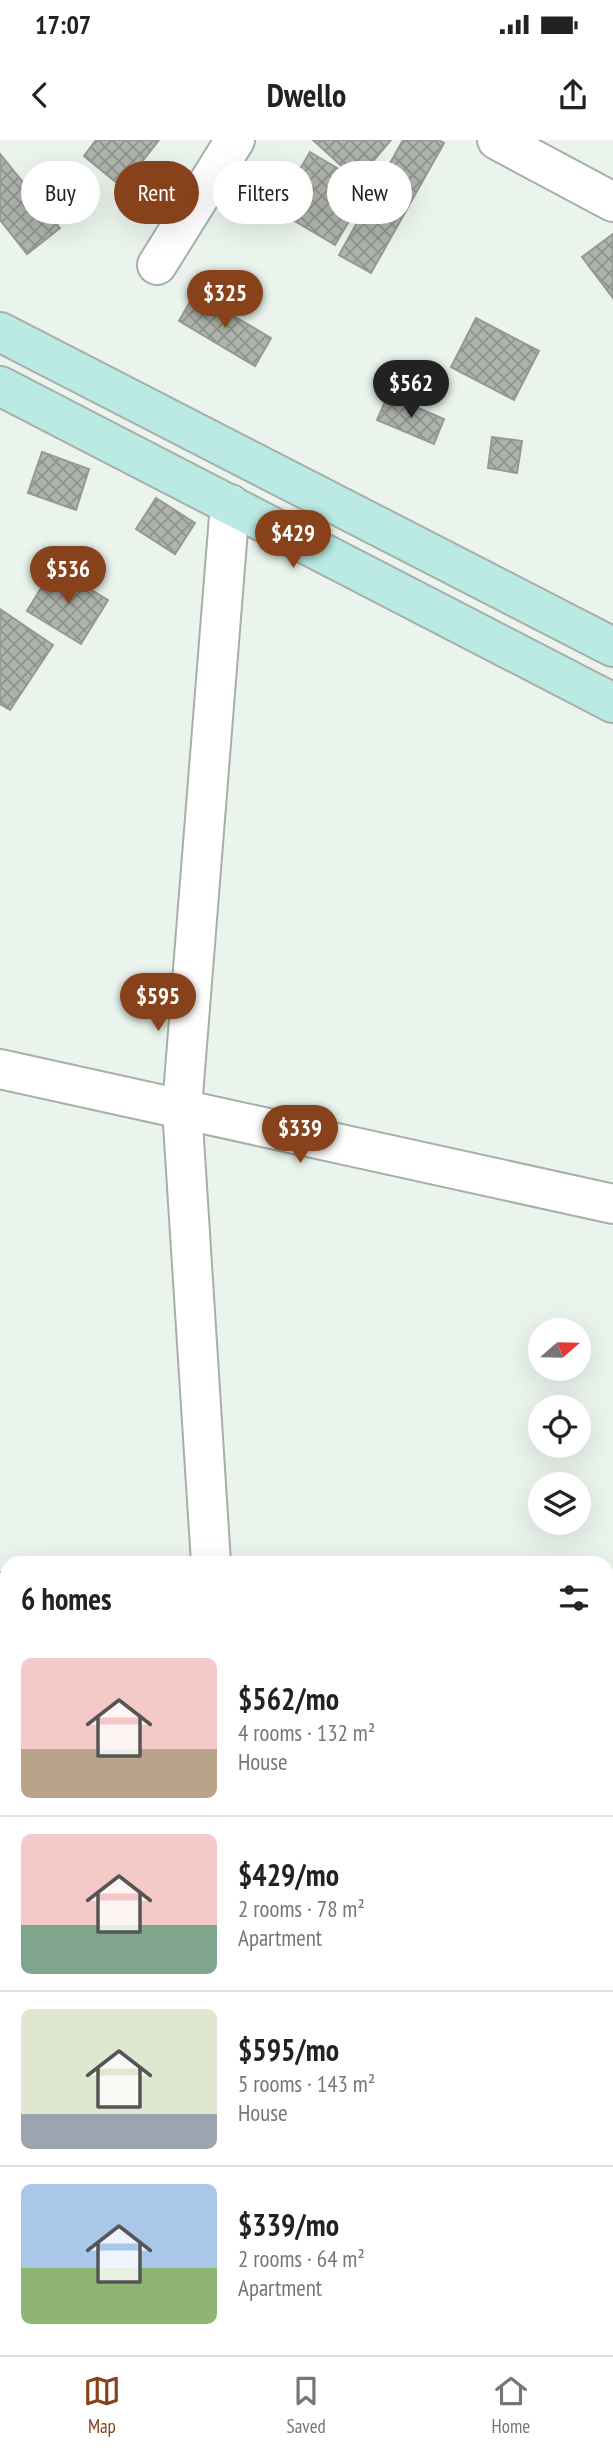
<!DOCTYPE html>
<meta charset="utf-8">
<style>
:root{--surface:#fff;--page:#f6f6f6;--text:#222;--muted:#767676;--line:#e0e0e0;--accent:#87421b}
body{margin:0;font-family:"PT Sans Narrow",sans-serif;background:var(--page);color:var(--text);height:100vh;display:flex;flex-direction:column;font-size:26px;white-space:nowrap}
*{box-sizing:border-box;margin:0}
p{font-size:23px;color:var(--muted)}
.icon{flex:none;width:38px;height:38px;fill:none;stroke:currentColor;stroke-width:2;stroke-linecap:round;stroke-linejoin:round}
.map{position:relative;flex:1;overflow:hidden}
.panel{position:absolute;left:0px;top:1416px;width:614px;height:800px;display:flex;flex-direction:column;background:var(--surface);border-radius:21px 21px 0 0;box-shadow:0 7px 28px #0002}
.panel>*{flex:none}
.hud{position:absolute;left:21px;top:21px;width:572px;height:63px;display:flex;gap:14px}
.needle{width:46px;rotate:70deg}
.fabs{position:absolute;left:528px;top:1178px;display:grid;gap:14px}
.fabs a{display:grid;place-items:center;width:63px;height:63px;border-radius:50%;background:var(--surface);box-shadow:0 7px 28px #0002;font-size:35px}
.price{position:absolute;translate:-50% -60px;padding:0 16px;border-radius:24px;background:var(--accent);color:#fff;font-size:23px;line-height:46px;filter:drop-shadow(0 2px 4px #0008)}
.price::after{content:'';position:absolute;left:50%;top:42px;width:21px;height:16px;margin-left:-10px;background:inherit;clip-path:polygon(0 0,100% 0,50% 100%)}
.price.active{background:#222;color:#fff}
ul{padding:0;list-style:none}
li{display:flex;align-items:center;gap:21px;height:175px;padding:0 21px}
li+li{border-top:2px solid var(--line)}
li span{display:grid;place-items:center;flex:none;width:196px;height:140px;border-radius:10px;color:#555}
li>.icon{margin-inline-start:auto}
span .icon{width:84px;height:84px;fill:#fffc;stroke-width:1}
li b{font-size:30px}
h2{display:flex;justify-content:space-between;align-items:center;height:84px;padding:0 21px;font-size:30px}
.chip{padding:0 24px;border-radius:32px;background:var(--surface);box-shadow:0 7px 28px #0002;font-size:24px;line-height:63px}
.chip.active{background:var(--accent);color:#fff}
.status{display:flex;justify-content:space-between;align-items:center;height:49px;padding:0 35px;background:var(--surface);direction:ltr}
.status svg{height:19px;fill:currentColor}
header{display:flex;justify-content:space-between;align-items:center;height:91px;padding:0 21px;background:var(--surface);font-size:32px;font-weight:600}
.tab-bar{display:flex;justify-content:space-around;align-items:center;height:98px;border-top:2px solid var(--line);background:var(--surface);font-size:19px;color:var(--muted)}
.tab-bar a{display:grid;justify-items:center;gap:4px}
.tab-bar .active{color:var(--accent)}
.map>svg:first-child{display:block}
</style>
<div class="status"><b>17:07</b><svg viewBox="0 0 49 12"><path d="M0 12V9h3v3zM5 12V6h3v6zM10 12V3h3v9zM15 12V0h3v12zM26 1h20v11H26zM47 4h2v5h-2z"/></svg></div>
<header><svg class="icon" aria-label="back" viewBox="0 0 24 24"><path d="M15 5l-7 7 7 7"/></svg>Dwello<svg class="icon" aria-label="share" viewBox="0 0 24 24"><path d="M12 15V3M7 8l5-5 5 5M5 13v7h14v-7"/></svg></header>
<div class="map">
<svg width="613" height="2215" viewBox="0 0 613 2215">
<defs>
<pattern id="building-cross-hatch" width="8" height="8" patternUnits="userSpaceOnUse" patternTransform="scale(1.75)"><rect width="8" height="8" fill="#aeb4ab"/><path d="M0 0l8 8M0 8l8-8" fill="none" stroke="#8e948c"/></pattern>
</defs>
<rect width="100%" height="100%" fill="#eaf4ed"/>
<!-- built -->
<polygon fill="#d8e8de" points="607,1883 613,1883 613,2215 264,2215 265,2208 607,2208"/>
<!-- building -->
<g fill="url(#building-cross-hatch)" stroke="#949a91" stroke-width="2">
<polygon points="96,0 159,0 122,47 84,16"/>
<polygon points="313,0 391,0 357,40"/>
<polygon points="403,0 439,0 444,3 371,133 339,115"/>
<polygon points="310,12 369,47 335,105 276,70"/>
<polygon points="0,14 60,88 27,114 0,80"/>
<polygon points="613,94 613,158 582,117"/>
<polygon points="195,153 271,198 255,226 179,181"/>
<polygon points="476,178 539,211 514,260 451,227"/>
<polygon points="388,255 444,279 434,304 377,280"/>
<polygon points="492,297 522,301 517,333 488,328"/>
<polygon points="42,312 89,329 76,370 28,353"/>
<polygon points="156,358 195,383 175,414 136,389"/>
<polygon points="54,427 108,460 81,504 27,471"/>
<polygon points="0,469 53,505 10,570 0,564"/>
</g>
<g fill="none" stroke-linecap="round" stroke-linejoin="round">
<!-- minor casing -->
<g stroke="#a6afa9" stroke-width="42">
<g id="minor">
<polyline points="497,0 613,62"/>
<polyline points="157,125 235,0"/>
<polyline points="0,929 613,1064"/>
<polyline points="211,1423 182,968 230,364"/>
<polyline points="607,1451 613,1452"/>
<polyline points="0,1452 7,1452"/>
<polyline points="0,1796 7,1796"/>
<polyline points="607,1812 613,1813"/>
<polyline points="225,2215 225,2208"/>
</g>
</g>
<!-- secondary casing -->
<g stroke="#a6afa9" stroke-width="42">
<g id="secondary">
<polyline points="0,192 613,507"/>
<polyline points="0,246 613,563"/>
</g>
</g>
<!-- minor -->
<use href="#minor" stroke="#fff" stroke-width="38"/>
<!-- secondary -->
<use href="#secondary" stroke="#baeae3" stroke-width="38"/>
</g>
</svg>
<div class="fabs">
<a><svg class="needle" viewBox="-14 -14 28 28"><path d="M0-13l5 13h-10z" fill="#e53935"/><path d="M0 13l5-13h-10z" fill="#767676"/></svg></a>
<a><svg class="icon" aria-label="locate" viewBox="0 0 24 24"><circle cx="12" cy="12" r="6"/><path d="M12 2v4M12 18v4M2 12h4M18 12h4"/></svg></a>
<a><svg class="icon" aria-label="layers" viewBox="0 0 24 24"><path d="M12 4l9 5-9 5-9-5zM3 14l9 5 9-5"/></svg></a>
</div>
<b class="price" style="left:225px;top:190px">$325</b>
<b class="price active" style="left:411px;top:280px">$562</b>
<b class="price" style="left:293px;top:430px">$429</b>
<b class="price" style="left:68px;top:466px">$536</b>
<b class="price" style="left:158px;top:893px">$595</b>
<b class="price" style="left:300px;top:1025px">$339</b>
<div class="hud">
<a class="chip">Buy</a>
<a class="chip active">Rent</a>
<a class="chip">Filters</a>
<a class="chip">New</a>
</div>
<section class="panel">
<h2>6 homes<svg class="icon" aria-label="filters" viewBox="0 0 24 24"><path d="M4 7h16M4 17h16"/><circle cx="9" cy="7" r="2"/><circle cx="15" cy="17" r="2"/></svg></h2>
<ul>
<li><span style="background:linear-gradient(#f6c9c9 65%,#b9a48a 0)"><svg class="icon" aria-label="home" viewBox="0 0 24 24"><path d="M3 11l9-7 9 7M6 9v11h12V9"/></svg></span><div><b>$562/mo</b><p>4 rooms · 132 m²</p><p>House</p></div></li>
<li><span style="background:linear-gradient(#f6c9c9 65%,#7fa58c 0)"><svg class="icon" aria-label="home" viewBox="0 0 24 24"><path d="M3 11l9-7 9 7M6 9v11h12V9"/></svg></span><div><b>$429/mo</b><p>2 rooms · 78 m²</p><p>Apartment</p></div></li>
<li><span style="background:linear-gradient(#dfe7d0 75%,#9aa5b1 0)"><svg class="icon" aria-label="home" viewBox="0 0 24 24"><path d="M3 11l9-7 9 7M6 9v11h12V9"/></svg></span><div><b>$595/mo</b><p>5 rooms · 143 m²</p><p>House</p></div></li>
<li><span style="background:linear-gradient(#a9c7e8 60%,#8fb573 0)"><svg class="icon" aria-label="home" viewBox="0 0 24 24"><path d="M3 11l9-7 9 7M6 9v11h12V9"/></svg></span><div><b>$339/mo</b><p>2 rooms · 64 m²</p><p>Apartment</p></div></li>
</ul>
</section>
</div>
<nav class="tab-bar">
<a class="active"><svg class="icon" aria-label="map" viewBox="0 0 24 24"><path d="M3 6l6-2 6 2 6-2v14l-6 2-6-2-6 2zM9 4v14M15 6v14"/></svg>Map</a>
<a><svg class="icon" aria-label="saved" viewBox="0 0 24 24"><path d="M7 4h10v16l-5-4-5 4z"/></svg>Saved</a>
<a><svg class="icon" aria-label="home" viewBox="0 0 24 24"><path d="M3 11l9-7 9 7M6 9v11h12V9"/></svg>Home</a>
</nav>
